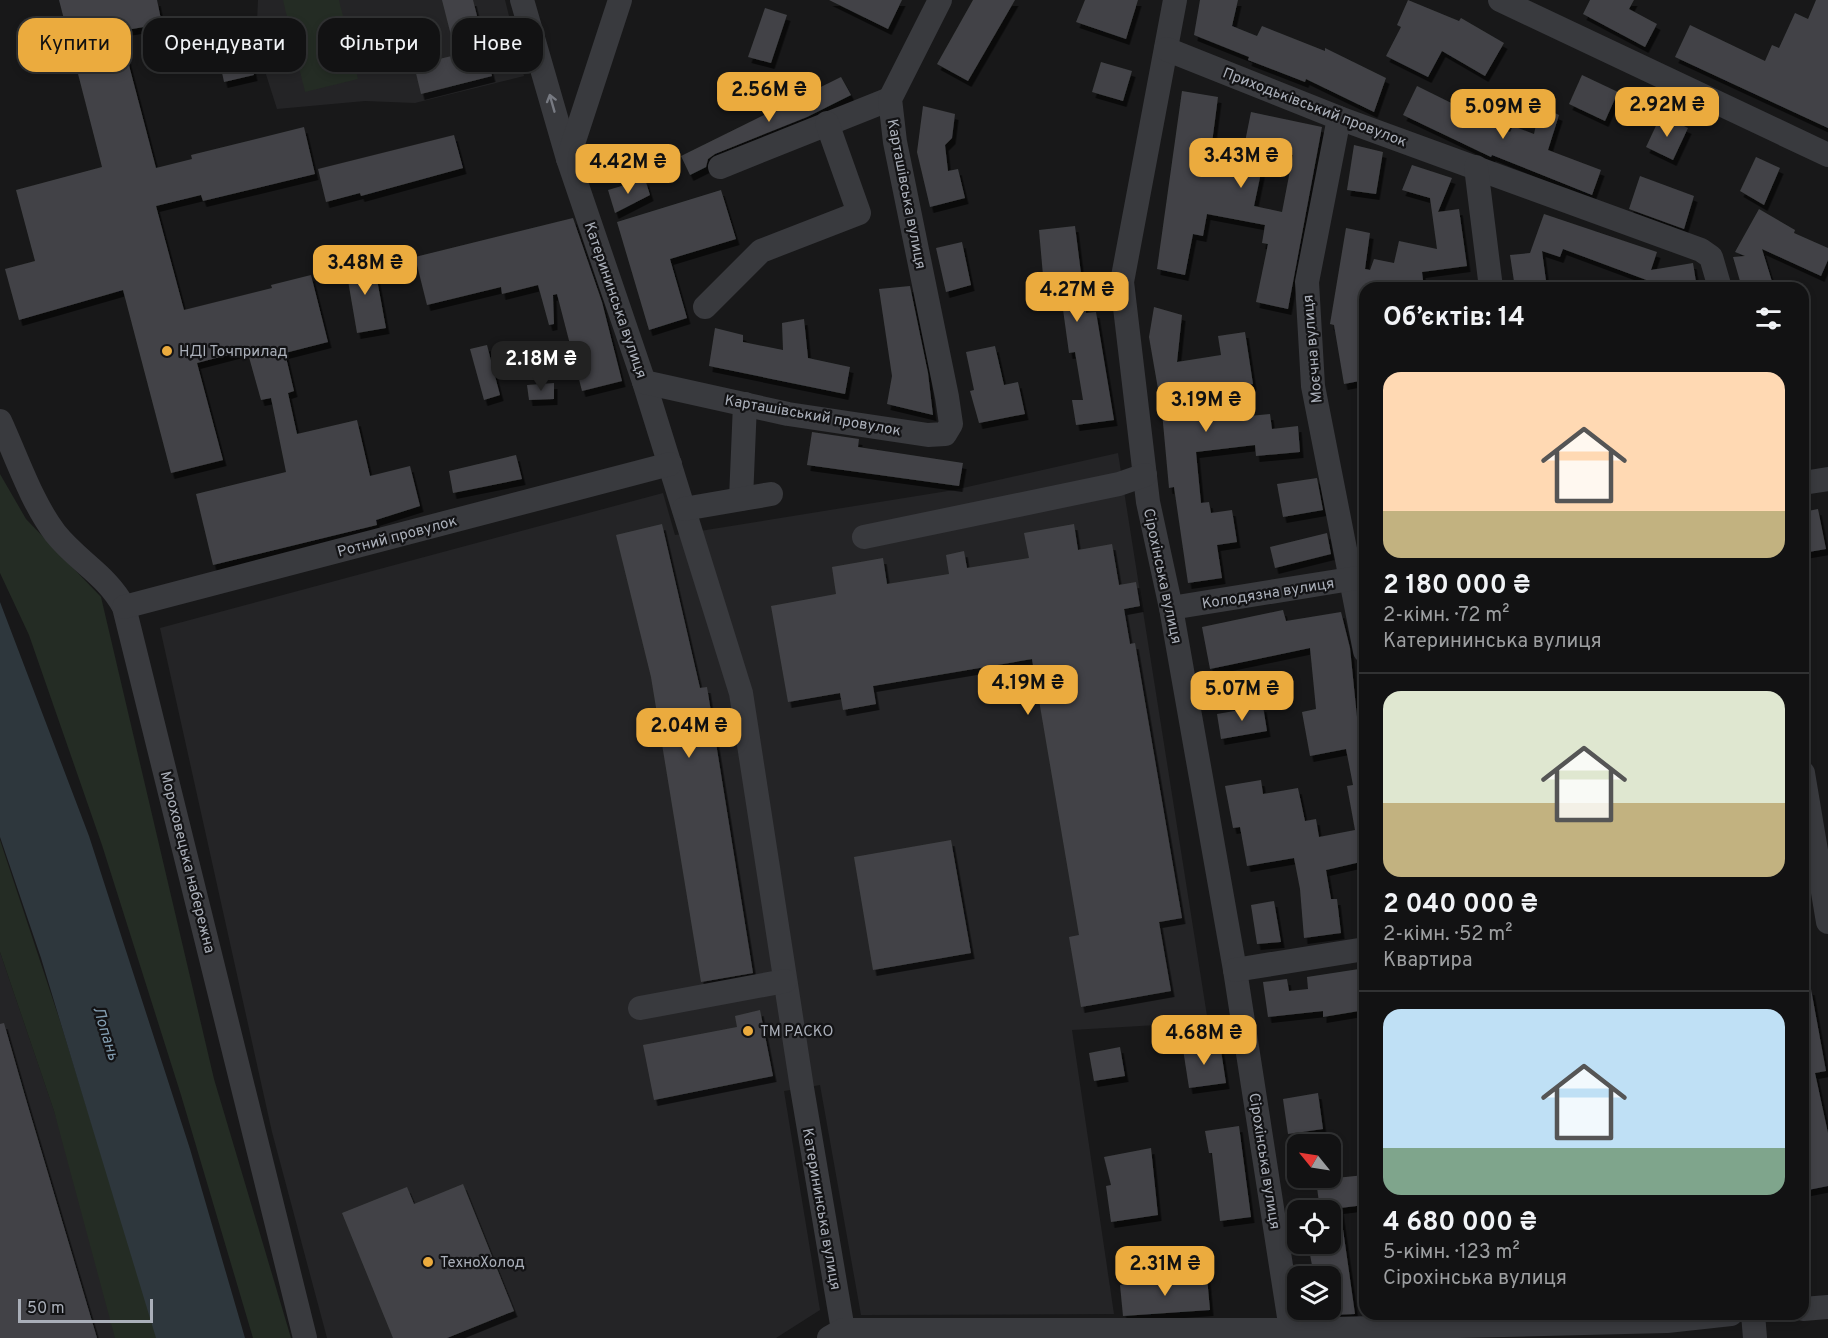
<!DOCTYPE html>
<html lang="uk">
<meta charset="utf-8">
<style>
:root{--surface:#121213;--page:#1b1b1c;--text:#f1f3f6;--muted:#9c9ea0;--line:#313233;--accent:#ebab3e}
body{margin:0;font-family:Overpass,sans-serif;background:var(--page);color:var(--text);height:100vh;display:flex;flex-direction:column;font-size:22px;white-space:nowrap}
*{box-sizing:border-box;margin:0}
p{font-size:20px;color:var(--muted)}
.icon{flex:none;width:33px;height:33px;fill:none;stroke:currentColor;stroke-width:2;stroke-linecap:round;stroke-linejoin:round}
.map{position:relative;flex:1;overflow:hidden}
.drawer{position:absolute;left:1359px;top:282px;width:450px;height:1038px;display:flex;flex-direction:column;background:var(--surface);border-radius:18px;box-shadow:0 3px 9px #0003,0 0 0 2px var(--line)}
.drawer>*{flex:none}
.guide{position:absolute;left:18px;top:18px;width:570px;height:54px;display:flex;gap:12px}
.needle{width:39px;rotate:300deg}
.controls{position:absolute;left:1287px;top:1134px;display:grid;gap:12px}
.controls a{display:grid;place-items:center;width:54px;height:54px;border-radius:12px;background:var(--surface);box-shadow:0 3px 9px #0003,0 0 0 2px var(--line);font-size:30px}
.scale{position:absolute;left:18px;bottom:15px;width:135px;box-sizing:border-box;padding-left:6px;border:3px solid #aaafb9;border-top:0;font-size:16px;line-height:21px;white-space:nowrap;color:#aaafb9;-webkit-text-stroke:4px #131315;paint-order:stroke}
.price{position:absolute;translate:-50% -51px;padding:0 14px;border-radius:12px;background:var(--accent);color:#111;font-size:20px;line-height:39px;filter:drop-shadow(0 2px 3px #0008)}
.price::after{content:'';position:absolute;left:50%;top:36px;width:18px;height:14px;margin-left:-9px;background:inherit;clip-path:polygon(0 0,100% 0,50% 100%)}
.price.on{background:#222;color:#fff}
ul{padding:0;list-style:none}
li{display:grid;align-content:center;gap:12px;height:318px;padding:0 24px}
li+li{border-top:2px solid var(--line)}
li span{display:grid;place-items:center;height:186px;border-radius:18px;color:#555}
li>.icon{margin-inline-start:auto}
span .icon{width:108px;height:108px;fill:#fffc;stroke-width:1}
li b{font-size:26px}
h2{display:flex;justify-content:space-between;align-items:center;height:72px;padding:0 24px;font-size:26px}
.chip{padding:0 21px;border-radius:18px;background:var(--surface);box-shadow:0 3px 9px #0003,0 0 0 2px var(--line);font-size:21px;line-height:54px}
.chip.on{background:var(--accent);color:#111}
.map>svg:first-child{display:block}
</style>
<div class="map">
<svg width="1828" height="1338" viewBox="0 0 1828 1338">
<defs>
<filter id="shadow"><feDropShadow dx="3.5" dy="6" stdDeviation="0" flood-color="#0009"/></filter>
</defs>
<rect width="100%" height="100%" fill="#181819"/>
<!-- built -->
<g fill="#242426">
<polygon points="258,0 505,0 524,76 415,103 365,101 277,109 256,43"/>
<polygon points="1118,453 1208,1022 1072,1030 1114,1314 861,1315 820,1085 784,1091 820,1310 776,1338 327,1338 272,1132 160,628 663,493 675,535 954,490"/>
<polygon points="0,952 62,1134 116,1338 0,1338"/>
</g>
<!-- green -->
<g fill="#242c24">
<polygon points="283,0 339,0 358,79 305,92"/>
<polygon points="0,474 26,519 101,597 214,1079 291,1338 253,1338 181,1095 102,845 29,635 0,573"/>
<polygon points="0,840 61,1024 158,1338 115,1338 54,1111 0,952"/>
</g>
<!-- water -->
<polygon fill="#2e373d" points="0,602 89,836 190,1149 245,1338 156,1338 41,958 0,837"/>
<!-- building -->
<g fill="#424346" fill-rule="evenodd" filter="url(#shadow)">
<polygon points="59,0 157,0 162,24 120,31 156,168 192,159 191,155 304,127 315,174 203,201 201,195 156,206 184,310 272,288 271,285 311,275 328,342 285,353 294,391 288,393 297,434 357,420 370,476 410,466 420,506 376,520 377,525 213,565 196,494 286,472 271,398 261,400 247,350 197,363 223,460 171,473 123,290 19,320 5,269 35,261 16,190 102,167"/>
<polygon points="442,0 473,0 492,76 421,94 414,65 456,55"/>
<polygon points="829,0 902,0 888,29"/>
<polygon points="973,0 1015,0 968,81 937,64"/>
<polygon points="1085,0 1138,0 1126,39 1076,22"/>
<polygon points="1200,0 1238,0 1232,26 1257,36 1262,26 1325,51 1325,48 1386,78 1374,112 1306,79 1305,82 1248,60 1249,57 1194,35"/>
<polygon points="1408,0 1459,21 1461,18 1504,43 1485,76 1442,51 1428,77 1386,56 1401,27 1397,25"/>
<polygon points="1590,0 1634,0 1629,9 1657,24 1645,47 1583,14"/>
<polygon points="1816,0 1828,0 1828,128 1675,57 1690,25 1765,61 1772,45 1779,48 1795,13 1808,19"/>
<polygon points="765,8 787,15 771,63 748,57"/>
<polygon points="250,57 254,75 224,82 220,63"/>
<polygon points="1101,62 1132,71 1123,101 1092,92"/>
<polygon points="1582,75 1618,92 1605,121 1569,104"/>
<polygon points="841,77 851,95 807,117 715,154 708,159 706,167 690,175 681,156"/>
<polygon points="1417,86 1510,132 1513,126 1534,134 1540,106 1559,115 1548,150 1601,170 1592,195 1492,155 1491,157 1403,115"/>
<path d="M1182,91L1218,97L1212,143L1244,147L1251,112L1322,127L1288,309L1256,302L1268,244L1262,243L1265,225L1207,214L1203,236L1193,234L1185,275L1157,269ZM1266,149L1293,155L1282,212L1254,206Z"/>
<polygon points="923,106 955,114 952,138 945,145 948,171 958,169 965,198 930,207 917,152"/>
<polygon points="1661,115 1688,128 1673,160 1646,147"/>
<polygon points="454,135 463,168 361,196 360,193 326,202 318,169"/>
<polygon points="1354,145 1383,152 1376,194 1347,190"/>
<polygon points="1756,157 1780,168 1764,205 1740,191"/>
<polygon points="1412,165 1452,178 1438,212 1459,209 1467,266 1422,272 1424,288 1365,288 1359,344 1365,342 1365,380 1344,384 1334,325 1330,324 1346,228 1370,233 1365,269 1370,270 1374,259 1394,263 1399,241 1437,249 1430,198 1402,190"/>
<polygon points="1640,176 1694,196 1684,229 1629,209"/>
<polygon points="645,179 650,195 615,213 608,190"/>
<polygon points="721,190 736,239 670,259 687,318 649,330 617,222"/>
<polygon points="1759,209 1795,230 1794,233 1828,248 1828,260 1821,276 1762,249 1774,288 1742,288 1733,257 1745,256 1735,252"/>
<polygon points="1544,214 1657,252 1651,270 1693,263 1697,288 1668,288 1563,249 1560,257 1542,251 1547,288 1515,288 1510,255 1530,253"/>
<polygon points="573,218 602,302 622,381 582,391 557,294 553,295 554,324 549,325 538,285 502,294 501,287 427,305 415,257"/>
<polygon points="1075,226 1086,313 1096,312 1114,420 1076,425 1072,400 1083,400 1075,352 1069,353 1061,295 1045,298 1039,230"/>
<polygon points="962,242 971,285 946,292 936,248"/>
<polygon points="373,258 386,328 357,333 345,263"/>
<polygon points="910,286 928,373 933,415 887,404 892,376 879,289"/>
<polygon points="1154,307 1182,315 1177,362 1221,355 1218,336 1245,332 1253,384 1234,387 1239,417 1270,414 1272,429 1298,426 1300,452 1256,456 1255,445 1196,452 1201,503 1209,502 1211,513 1232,510 1237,542 1217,545 1222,578 1188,583 1174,487 1169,488 1162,412 1149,337"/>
<polygon points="804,319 808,358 850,367 845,394 709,366 715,328 743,335 743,342 783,350 782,323"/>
<polygon points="487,345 500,395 484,400 470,349"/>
<polygon points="995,346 1004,385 1018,382 1025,414 979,423 970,391 974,390 966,352"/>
<polygon points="554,383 554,399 529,400 527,385"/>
<polygon points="812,432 859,439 858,447 963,463 959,486 807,465"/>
<polygon points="516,455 522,479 453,493 449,471"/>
<polygon points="1317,478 1323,510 1283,517 1277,484"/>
<polygon points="1818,509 1826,549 1803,553 1803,512"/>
<polygon points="662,524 700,688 707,687 753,973 701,982 651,677 616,535"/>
<polygon points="1074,524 1078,550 1112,544 1119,585 1136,582 1140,606 1124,609 1130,644 1135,643 1182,918 1159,922 1171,991 1081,1007 1069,937 1079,935 1032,659 873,686 876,704 843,710 840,693 788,702 771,606 836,594 832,567 883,558 887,584 949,574 946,555 964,551 967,568 1029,558 1024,533"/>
<polygon points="1327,533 1331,554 1275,568 1270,547"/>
<polygon points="1283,610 1286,621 1341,612 1350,648 1357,717 1363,716 1365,726 1365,861 1326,870 1331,899 1337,899 1341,933 1304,938 1300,889 1294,858 1247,866 1240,827 1233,828 1225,786 1261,780 1263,794 1298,788 1305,821 1316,819 1319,837 1355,830 1347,786 1353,785 1346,749 1310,756 1302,712 1316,709 1310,648 1210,669 1202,627"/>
<polygon points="1263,706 1267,731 1221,739 1217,714"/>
<polygon points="951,840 971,953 873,970 854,857"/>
<polygon points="1274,901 1281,942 1257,944 1251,905"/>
<polygon points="1359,969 1365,1010 1323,1017 1323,1011 1268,1017 1263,982 1287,979 1289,991 1308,989 1307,977"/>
<polygon points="1811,989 1826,1071 1815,1073 1828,1133 1828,1186 1803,1191 1803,1164 1810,1163 1809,1132 1803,1134 1803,990"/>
<polygon points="760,1010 773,1076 654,1100 643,1045 737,1027 735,1016"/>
<polygon points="4,1023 25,1096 97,1338 0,1338 0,1024"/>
<polygon points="1220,1044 1226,1083 1189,1088 1183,1049"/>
<polygon points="1120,1047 1125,1076 1094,1081 1089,1053"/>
<polygon points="1318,1093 1323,1129 1288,1134 1283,1099"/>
<polygon points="1239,1126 1251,1217 1220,1221 1212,1153 1209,1153 1205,1131"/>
<polygon points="1151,1148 1158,1215 1111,1222 1106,1186 1111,1185 1104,1157"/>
<polygon points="1365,1175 1365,1205 1340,1208 1355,1314 1330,1315 1330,1276 1314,1276 1308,1244 1330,1244 1330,1209 1320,1210 1316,1180"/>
<polygon points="463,1184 514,1311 447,1338 393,1338 342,1213 407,1187 414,1204"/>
<polygon points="1207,1277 1210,1310 1123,1316 1120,1285"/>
</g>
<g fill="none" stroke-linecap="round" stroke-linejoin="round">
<!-- minor -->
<g stroke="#393a3e" stroke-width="24">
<polyline points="522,0 568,159"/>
<polyline points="620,0 568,159 644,382 741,693 802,1088 843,1330"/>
<polyline points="1175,0 1122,282 1148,502 1171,608 1235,970 1291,1330"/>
<polyline points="1500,0 1828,155"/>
<polyline points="1166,49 1339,118 1701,250 1711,257 1720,288"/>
<polyline points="1339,118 1307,282 1313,386 1365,651"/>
<polyline points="720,167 890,99"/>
<polyline points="1476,167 1491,288"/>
<polyline points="705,307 761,251 859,213 827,123"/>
<polyline points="644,382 788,414 928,435 945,434 951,424 947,397 895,142 890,99 940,0"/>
<path d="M0,421C17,458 31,501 55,533C78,562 106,574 124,607L305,1338"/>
<polyline points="1803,483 1828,479"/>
<polyline points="741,499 745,404"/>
<polyline points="684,509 771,494"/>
<polyline points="864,537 1119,484 1145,475"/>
<polyline points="124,607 670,464"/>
<polyline points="1171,608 1363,577"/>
<polyline points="1803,773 1828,922"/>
<polyline points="1235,970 1365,949"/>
<polyline points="640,1008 785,981"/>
<polyline points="1803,1309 1828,1307"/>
<polyline points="1753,1314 1755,1338"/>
<polyline points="829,1338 843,1330 1291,1330 1667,1321 1731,1314"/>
</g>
</g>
<!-- one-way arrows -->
<defs><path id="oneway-shaft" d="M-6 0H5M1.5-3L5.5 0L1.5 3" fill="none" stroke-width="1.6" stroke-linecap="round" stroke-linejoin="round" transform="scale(1.5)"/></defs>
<use stroke="#777a82" href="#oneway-shaft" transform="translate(552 103) rotate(-106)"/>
<!-- markers -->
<g fill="#ebab3e" stroke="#131315" stroke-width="2">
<circle cx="167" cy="351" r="6"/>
<circle cx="748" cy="1031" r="6"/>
<circle cx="428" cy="1262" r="6"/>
</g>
<g text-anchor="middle" stroke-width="4.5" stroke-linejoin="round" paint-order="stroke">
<!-- street labels -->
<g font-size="15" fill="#aaafb9" stroke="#131315">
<text transform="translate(1315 107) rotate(21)" y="5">Приходьківський провулок</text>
<text transform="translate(907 194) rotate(79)" y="5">Карташівська вулиця</text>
<text transform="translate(616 300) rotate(71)" y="5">Катерининська вулиця</text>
<text transform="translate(1312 349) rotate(-95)" y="5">Моєчна вулиця</text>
<text transform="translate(813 415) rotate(10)" y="5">Карташівський провулок</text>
<text transform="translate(397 536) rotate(-15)" y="5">Ротний провулок</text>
<text transform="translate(1163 576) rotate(78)" y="5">Сірохінська вулиця</text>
<text transform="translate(1268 593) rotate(-9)" y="5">Колодязна вулиця</text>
<text transform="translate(188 862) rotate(76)" y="5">Мороховецька набережна</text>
<text transform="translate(1265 1161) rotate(81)" y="5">Сірохінська вулиця</text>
<text transform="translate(822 1209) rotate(80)" y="5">Катерининська вулиця</text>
</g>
<!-- poi labels -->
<g font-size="15" fill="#aaafb9" stroke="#131315" text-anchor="start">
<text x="179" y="356">НДІ Точприлад</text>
<text x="760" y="1036">ТМ РАСКО</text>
<text x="440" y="1267">ТехноХолод</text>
</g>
<!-- water labels -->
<g font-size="16" font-style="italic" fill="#839eb2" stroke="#131315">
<text transform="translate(107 1033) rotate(73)" y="6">Лопань</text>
</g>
</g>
</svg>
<div class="controls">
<a><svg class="needle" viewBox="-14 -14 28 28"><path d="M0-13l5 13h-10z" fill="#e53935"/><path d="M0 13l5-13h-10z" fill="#9c9ea0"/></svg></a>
<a><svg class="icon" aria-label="locate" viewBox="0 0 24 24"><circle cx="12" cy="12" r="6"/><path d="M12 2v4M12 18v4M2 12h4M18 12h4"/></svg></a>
<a><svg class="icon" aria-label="layers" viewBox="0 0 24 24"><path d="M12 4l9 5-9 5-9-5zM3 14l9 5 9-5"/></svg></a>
</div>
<div class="scale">50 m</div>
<b class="price" style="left:769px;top:123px">2.56M ₴</b>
<b class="price" style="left:1667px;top:138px">2.92M ₴</b>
<b class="price" style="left:1503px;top:140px">5.09M ₴</b>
<b class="price" style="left:1241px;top:189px">3.43M ₴</b>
<b class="price" style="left:628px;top:195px">4.42M ₴</b>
<b class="price" style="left:365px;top:296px">3.48M ₴</b>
<b class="price" style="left:1077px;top:323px">4.27M ₴</b>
<b class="price on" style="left:541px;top:392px">2.18M ₴</b>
<b class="price" style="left:1206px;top:433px">3.19M ₴</b>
<b class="price" style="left:1028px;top:716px">4.19M ₴</b>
<b class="price" style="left:1242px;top:722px">5.07M ₴</b>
<b class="price" style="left:689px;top:759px">2.04M ₴</b>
<b class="price" style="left:1204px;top:1066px">4.68M ₴</b>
<b class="price" style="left:1165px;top:1297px">2.31M ₴</b>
<div class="guide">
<a class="chip on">Купити</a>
<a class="chip">Орендувати</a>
<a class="chip">Фільтри</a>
<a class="chip">Нове</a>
</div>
<section class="drawer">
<h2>Об’єктів: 14<svg class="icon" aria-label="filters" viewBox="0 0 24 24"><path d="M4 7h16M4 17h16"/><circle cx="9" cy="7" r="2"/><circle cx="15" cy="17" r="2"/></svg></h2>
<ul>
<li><span style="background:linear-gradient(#ffd9b3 75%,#c2b280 0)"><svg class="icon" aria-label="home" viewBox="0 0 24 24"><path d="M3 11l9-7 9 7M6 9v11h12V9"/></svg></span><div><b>2 180 000 ₴</b><p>2-кімн. · 72 m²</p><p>Катерининська вулиця</p></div></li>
<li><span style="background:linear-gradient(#dfe7d0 60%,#c2b280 0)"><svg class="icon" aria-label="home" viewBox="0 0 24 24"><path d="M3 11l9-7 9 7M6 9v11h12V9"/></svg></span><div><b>2 040 000 ₴</b><p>2-кімн. · 52 m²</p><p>Квартира</p></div></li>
<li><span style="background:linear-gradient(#bfe0f5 75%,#7fa58c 0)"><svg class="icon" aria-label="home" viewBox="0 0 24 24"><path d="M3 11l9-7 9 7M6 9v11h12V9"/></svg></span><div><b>4 680 000 ₴</b><p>5-кімн. · 123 m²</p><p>Сірохінська вулиця</p></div></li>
</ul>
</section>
</div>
